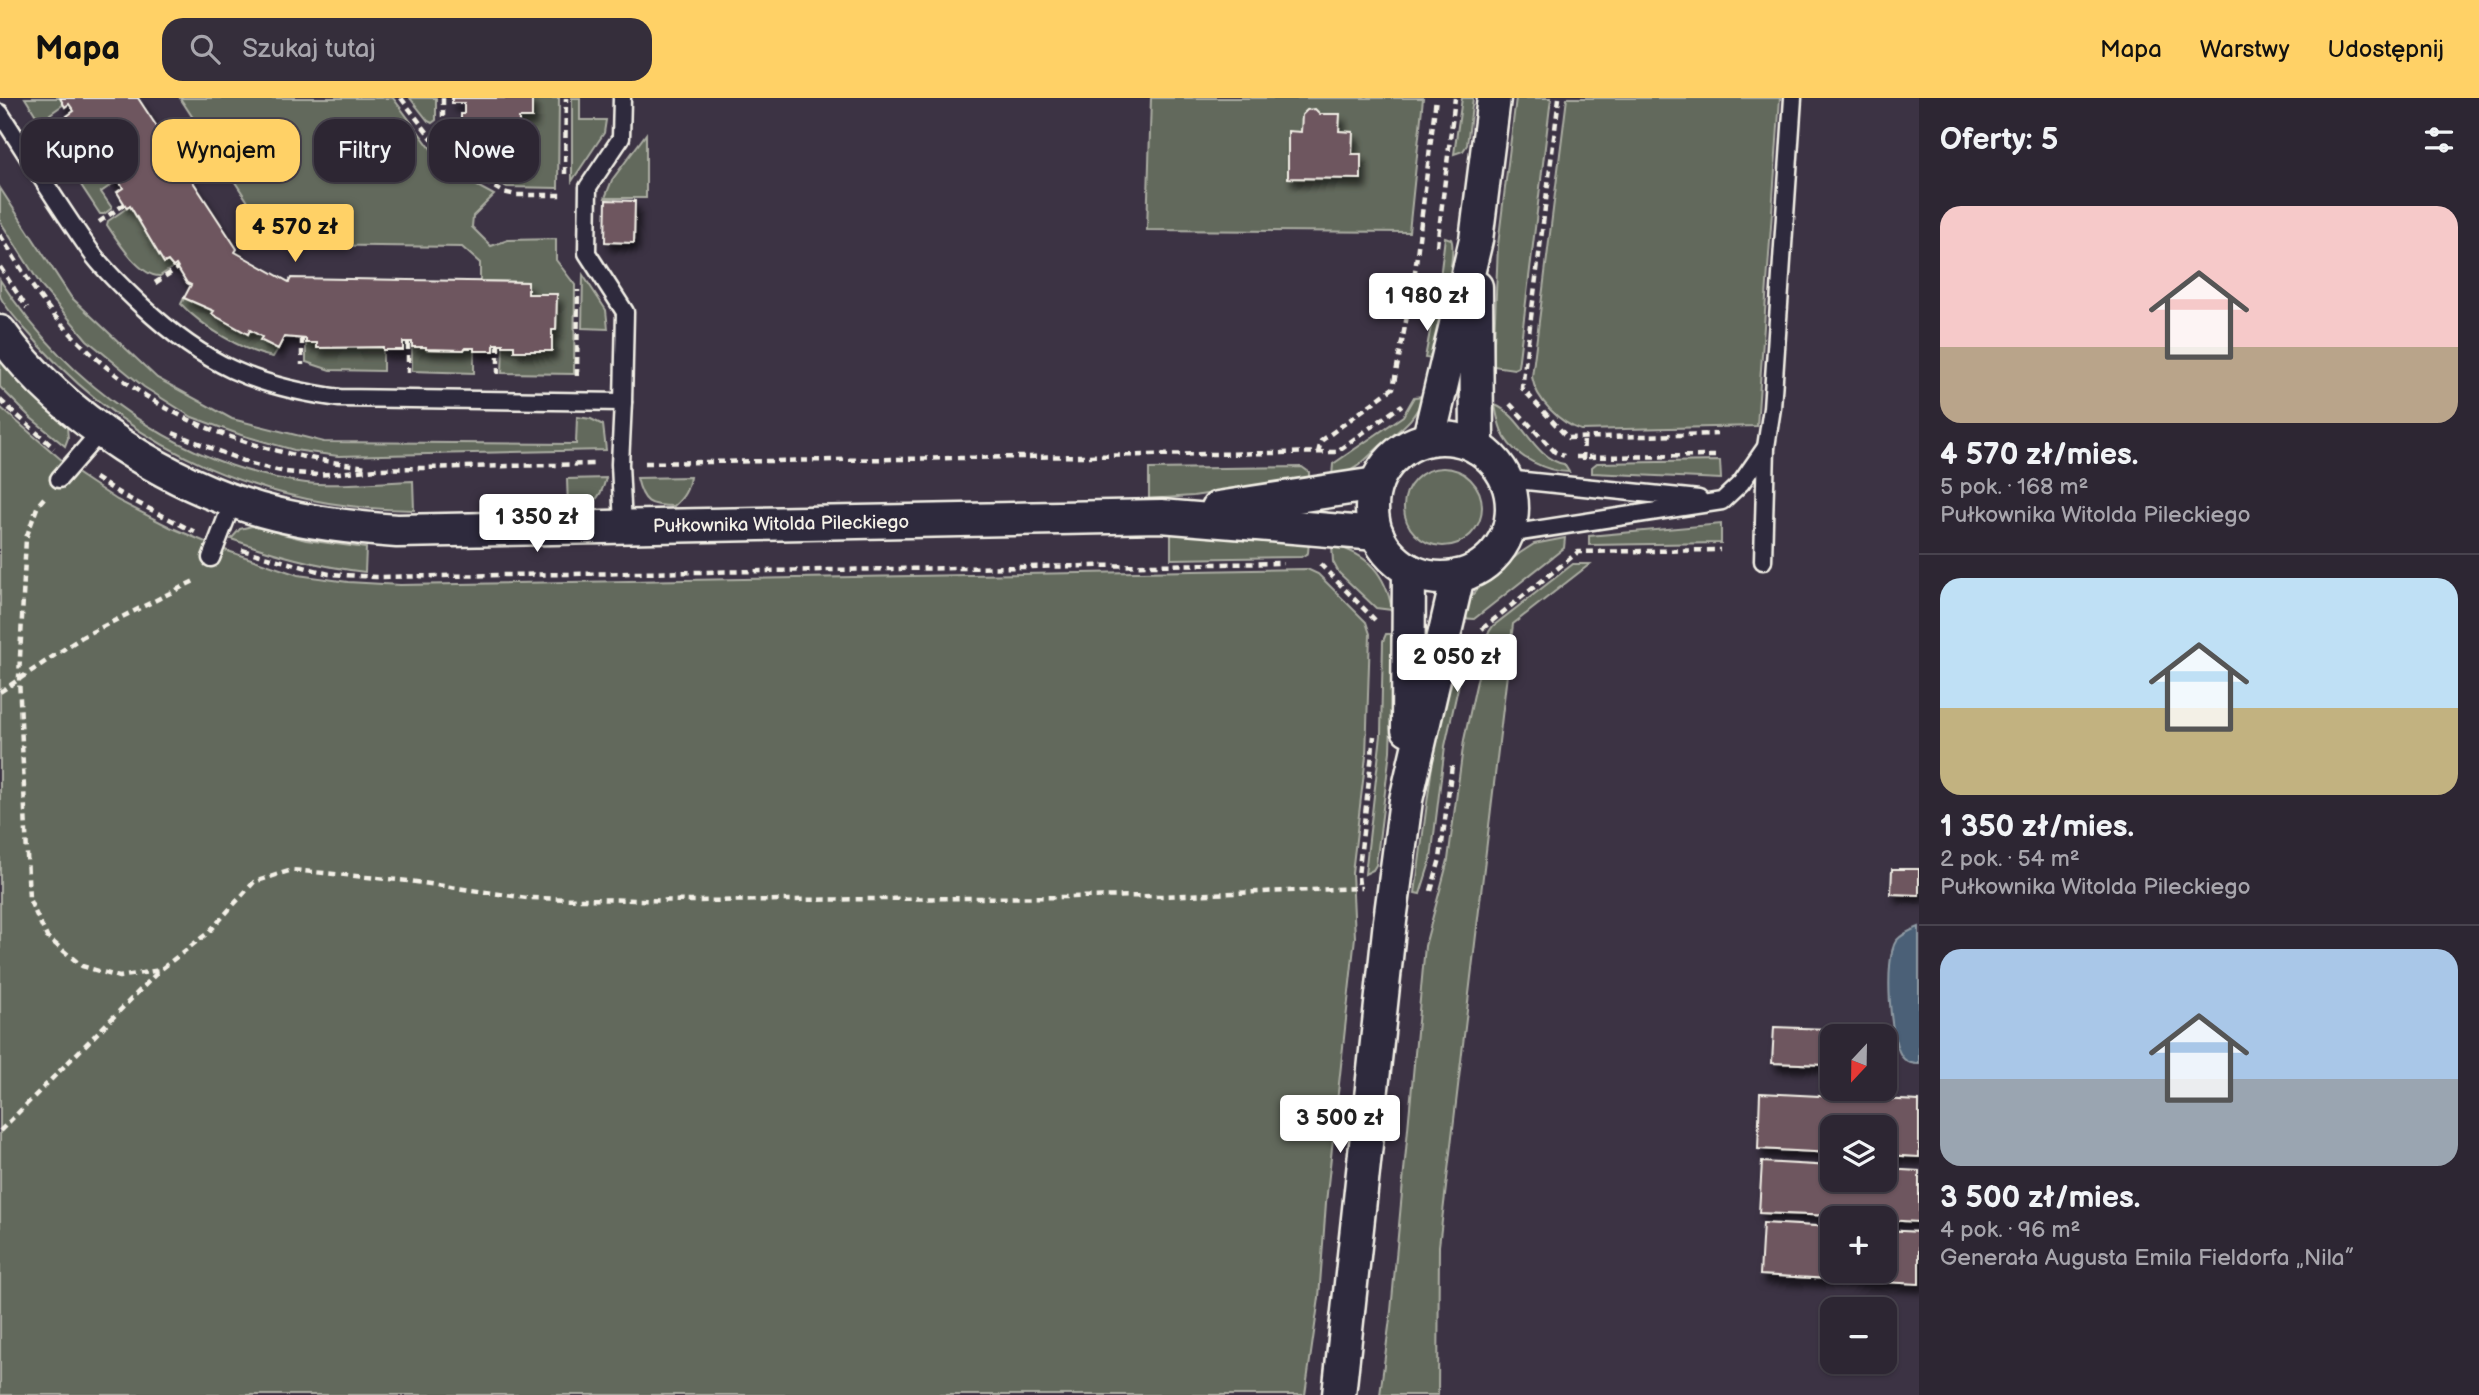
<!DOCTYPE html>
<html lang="pl">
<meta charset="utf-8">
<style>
:root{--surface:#2d2633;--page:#352e3b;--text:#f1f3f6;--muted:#a7a5ac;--line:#48434e;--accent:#ffd166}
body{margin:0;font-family:"Balsamiq Sans",sans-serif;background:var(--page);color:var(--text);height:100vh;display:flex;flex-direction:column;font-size:26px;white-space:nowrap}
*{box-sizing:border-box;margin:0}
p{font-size:23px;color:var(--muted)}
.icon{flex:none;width:38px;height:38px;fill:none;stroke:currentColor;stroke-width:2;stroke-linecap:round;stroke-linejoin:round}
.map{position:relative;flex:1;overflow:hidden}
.sheet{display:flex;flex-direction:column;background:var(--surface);width:560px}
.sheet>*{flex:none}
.top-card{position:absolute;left:21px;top:21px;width:665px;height:63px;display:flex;gap:14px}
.needle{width:46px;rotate:202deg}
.buttons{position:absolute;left:1820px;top:926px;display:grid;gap:14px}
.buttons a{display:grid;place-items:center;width:77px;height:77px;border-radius:14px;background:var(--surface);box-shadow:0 2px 5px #0004,0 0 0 2px var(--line);font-size:35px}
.price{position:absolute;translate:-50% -60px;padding:0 16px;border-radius:7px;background:#fff;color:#222;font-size:23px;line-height:46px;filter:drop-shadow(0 2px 4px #0008)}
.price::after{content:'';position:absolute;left:50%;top:42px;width:21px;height:16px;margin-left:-10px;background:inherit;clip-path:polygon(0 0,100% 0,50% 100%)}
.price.active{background:var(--accent);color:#111}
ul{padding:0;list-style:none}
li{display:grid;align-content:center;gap:14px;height:371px;padding:0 21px}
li+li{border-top:2px solid var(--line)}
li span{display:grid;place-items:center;height:217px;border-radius:21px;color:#555}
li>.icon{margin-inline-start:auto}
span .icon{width:126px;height:126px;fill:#fffc;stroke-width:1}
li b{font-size:30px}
h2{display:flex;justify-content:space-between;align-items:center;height:84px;padding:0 21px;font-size:30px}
.tag{padding:0 24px;border-radius:21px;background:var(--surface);box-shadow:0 2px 5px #0004,0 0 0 2px var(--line);font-size:24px;line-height:63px}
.tag.active{background:var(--accent);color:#111}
header{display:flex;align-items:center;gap:42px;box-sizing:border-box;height:98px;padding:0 35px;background:var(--accent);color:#111}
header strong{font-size:33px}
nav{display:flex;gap:38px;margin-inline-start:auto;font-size:24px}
.search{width:490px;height:63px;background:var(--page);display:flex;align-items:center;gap:18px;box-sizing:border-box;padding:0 24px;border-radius:21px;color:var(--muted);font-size:26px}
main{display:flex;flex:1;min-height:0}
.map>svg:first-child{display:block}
</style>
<header>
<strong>Mapa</strong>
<div class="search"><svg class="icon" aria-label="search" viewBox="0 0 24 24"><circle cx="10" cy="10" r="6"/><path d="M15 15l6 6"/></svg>Szukaj tutaj</div>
<nav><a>Mapa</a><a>Warstwy</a><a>Udostępnij</a></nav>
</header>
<main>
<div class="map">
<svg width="1919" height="1297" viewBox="0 0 1919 1297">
<defs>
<filter id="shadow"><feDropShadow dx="4.5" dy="8" stdDeviation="3.5" flood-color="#0009"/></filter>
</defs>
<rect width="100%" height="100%" fill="#3c3344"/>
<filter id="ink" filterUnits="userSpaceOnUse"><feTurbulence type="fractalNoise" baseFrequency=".0143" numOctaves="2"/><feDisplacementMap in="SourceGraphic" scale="14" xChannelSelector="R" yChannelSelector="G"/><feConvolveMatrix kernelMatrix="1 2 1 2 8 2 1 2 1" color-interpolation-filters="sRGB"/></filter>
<g filter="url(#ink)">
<!-- green -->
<g fill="#62695c" stroke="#abada2" stroke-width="2">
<polygon points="25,0 60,0 64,6 50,16 62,35 50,40"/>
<polygon points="180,0 393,0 446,71 494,97 473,118 472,129 491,148 508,142 556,141 556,162 575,187 574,276 502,275 503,248 514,248 514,253 552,253 552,232 556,232 556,196 528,196 528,184 480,183 480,165 462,149 295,147 267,133"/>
<polygon points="410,0 436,0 436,22 432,25 428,23"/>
<polygon points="532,0 559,0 558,90 507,89 454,60 461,46 485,47 485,55 519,20 532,19"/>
<polygon points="572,0 580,0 580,22 606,22 604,35 572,83"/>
<polygon points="1151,0 1423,0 1409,134 1147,132"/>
<polygon points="1462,0 1473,0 1467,47 1463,53 1454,56"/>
<polygon points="1516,0 1551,0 1518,269 1514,271 1493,268 1498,147"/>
<path d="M1567,0H1780L1757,328L1581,332C1560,325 1536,302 1532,279Z"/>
<polygon points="80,32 86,40 84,42 114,85 101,94 112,110 104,116 100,116 58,52 59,47"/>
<polygon points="646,36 646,100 605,100 612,82"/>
<polygon points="0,90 71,199 157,280 232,321 324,344 576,346 577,319 591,321 603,327 606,352 338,358 294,352 241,337 192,319 144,289 87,242 42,189 0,123"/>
<path d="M130,108L164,165L168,163L173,169L160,178C140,179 117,142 107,127L108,123Z"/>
<path d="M1445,139L1451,141C1458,154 1437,240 1433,261L1425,260L1440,180Z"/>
<polygon points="583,177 606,212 608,231 582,230"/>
<path d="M0,182C68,287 181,369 306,385C337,389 381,384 413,383L414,412C268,411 139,356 40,248C31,237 5,211 0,198C0,194 0,187 0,182Z"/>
<path d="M184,200L214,213L213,217L248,236L250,232L262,239L261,242L278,251L273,259C242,253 203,229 181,206Z"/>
<polygon points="306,245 317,245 318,250 383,249 383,273 330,272 306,264"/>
<polygon points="412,249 464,252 465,250 474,250 474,275 412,273"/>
<polygon points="0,262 32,297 67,329 68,340 65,348 31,320 0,289"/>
<path d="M1424,298C1413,325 1402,329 1381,347C1365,361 1356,375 1332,378L1333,366L1403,318L1414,299Z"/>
<path d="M1495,307C1523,318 1533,361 1564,366L1569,374C1547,374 1516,359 1505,340C1499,330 1497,318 1495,307Z"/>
<polygon points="0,309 78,376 117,402 170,429 222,451 298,477 348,484 400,487 1307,471 1318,476 1366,524 1370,536 1366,658 1352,775 1355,839 1326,1105 1319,1200 1305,1297 0,1297"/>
<polygon points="1720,363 1721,381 1592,375 1592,369 1597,365"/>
<polygon points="1302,369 1309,374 1309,381 1193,398 1149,401 1149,371"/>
<circle cx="1443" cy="409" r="39"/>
<path d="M690,379C688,392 684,399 674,408C649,408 643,405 637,380Z"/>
<path d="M606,380C600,404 592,408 568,409L567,381Z"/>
<polygon points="1721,426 1721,445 1589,447 1589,438"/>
<path d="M252,428L306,442L366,450L365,474C316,468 277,457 231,441L240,431Z"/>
<polygon points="1171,436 1309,444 1308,455 1301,459 1171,461"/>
<polygon points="1565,440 1564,450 1474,521 1462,520 1471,499 1481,486 1520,455 1534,446"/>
<path d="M1332,447C1368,456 1386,476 1392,512L1376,510L1339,475L1333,464Z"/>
<polygon points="1573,466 1590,466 1513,526 1439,1148 1438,1297 1380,1297 1391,1213 1425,848 1448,762 1464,642 1487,537 1493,528"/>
<polygon points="1386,536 1394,536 1390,653 1376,767 1373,772 1365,776 1381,637 1383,543"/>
<polygon points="1457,542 1464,544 1467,549 1445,648 1431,761 1420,796 1415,795 1436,638"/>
</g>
<!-- water -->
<path fill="#4c6177" stroke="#8f9ba4" stroke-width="2" d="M1919,829V966C1914,966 1908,965 1904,961C1889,948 1884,860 1896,843C1902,836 1911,832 1919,829Z"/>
<!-- building -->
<g fill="#6e565f" stroke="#f4f1e8" stroke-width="2" filter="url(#shadow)">
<polygon points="60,0 138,0 237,151 235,154 289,184 291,180 528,184 528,196 557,196 556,232 552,232 552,253 514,253 514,248 503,248 503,246 494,246 494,253 474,253 474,250 465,250 464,252 426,251 426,249 412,249 412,244 403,244 403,252 383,252 383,249 317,250 317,245 306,245 306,241 284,239 278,251 260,242 262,239 250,232 248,236 212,216 214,213 184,200 191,187 187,185 176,167 173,169 168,163 164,165 130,108 127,110 117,94 123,90 118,82 114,85 105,73 84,42 86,40 80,32 78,34 67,18 74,13 69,6 65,9"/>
<polygon points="452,0 532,0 532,20 519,20 519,55 485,55 485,47 461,46 461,16 464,16 464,5 452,5"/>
<polygon points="1315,11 1320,16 1340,16 1339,33 1353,34 1352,56 1361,56 1361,81 1288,80 1288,33 1301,34 1302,17 1307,12"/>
<polygon points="606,102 635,103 634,145 605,144"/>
<polygon points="1892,771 1919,771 1919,797 1891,796"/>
<polygon points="1774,929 1828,931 1827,967 1772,965"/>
<polygon points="1760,995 1919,1003 1919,1059 1885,1057 1885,1029 1832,1029 1832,1055 1758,1051"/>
<polygon points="1762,1064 1832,1068 1832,1082 1885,1082 1885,1071 1919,1073 1919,1124 1885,1122 1885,1120 1759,1115"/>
<polygon points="1763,1125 1832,1129 1832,1172 1885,1172 1885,1132 1919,1134 1919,1186 1760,1177"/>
</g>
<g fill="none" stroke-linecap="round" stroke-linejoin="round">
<!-- lane casing -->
<g stroke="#f4f1e8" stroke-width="21">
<g id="lane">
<path d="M0,15C31,63 61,112 94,158C108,176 125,192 142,208C204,266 255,289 340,300L623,304L625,214L587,155L588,89L621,40L622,0"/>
<polyline points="623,304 620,366 623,428"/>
<polyline points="59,381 101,333"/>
<polyline points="1506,381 1699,401"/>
<polyline points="1508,436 1722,403 1741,385 1766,349"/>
<polyline points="211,460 233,403"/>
<polyline points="1763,463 1766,349 1772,310 1793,0"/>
</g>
</g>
<!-- street casing -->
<g stroke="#f4f1e8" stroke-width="37">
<g id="street">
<polyline points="1476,189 1477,349"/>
<path d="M0,234C61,320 174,391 276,416C316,426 356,430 397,433L1161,418L1377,436"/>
<circle cx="1442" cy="410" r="70"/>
<polyline points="1429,340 1476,142 1494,0"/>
<polyline points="1218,410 1376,386"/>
<polyline points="1408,631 1409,472"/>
<polyline points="1339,1297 1390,823 1406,702 1458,478"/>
</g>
</g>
<!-- path -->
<g stroke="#f4f1e8" stroke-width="4.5" stroke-dasharray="7 5" stroke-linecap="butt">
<polyline points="401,0 450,64 503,94 516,97 564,97"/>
<polyline points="1559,0 1522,290 1568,340 1717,336"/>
<polyline points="50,48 75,30"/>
<polyline points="443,55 443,0"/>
<polyline points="565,76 566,0"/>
<polyline points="99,124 125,106"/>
<path d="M0,137C19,167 37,199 61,225C145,319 245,354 367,369"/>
<polyline points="1437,148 1455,0"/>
<polyline points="0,169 27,210"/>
<polyline points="155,185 178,170"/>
<polyline points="302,240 302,267"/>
<polyline points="408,245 408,275"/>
<polyline points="498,246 498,276"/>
<polyline points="577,278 578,192"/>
<polyline points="0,302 54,350"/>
<polyline points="1510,306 1555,354 1564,358"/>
<polyline points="173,335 251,366 285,374 318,377 377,371 595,366"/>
<polyline points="1318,355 1321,343 1393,290 1414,182 1436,0"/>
<polyline points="1576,359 1720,358"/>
<polyline points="1583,362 1584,340"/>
<polyline points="645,365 1336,354 1402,307"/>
<polyline points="95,380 122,397 195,434"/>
<polyline points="44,400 38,407 26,440 19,579 29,801 47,839 82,868 119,879 160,872 209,834 254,784 292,772 409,783 527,800 692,803 1160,798 1362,790"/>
<polyline points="242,452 329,476 376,479 1283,465"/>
<polyline points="1320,466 1375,522"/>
<polyline points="1482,531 1578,454 1720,452"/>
<polyline points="0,594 82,539 196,482"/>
<polyline points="1359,786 1358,778 1374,638"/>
<polyline points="1431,793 1440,761 1452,667"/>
<polyline points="0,1033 159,873"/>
</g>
<!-- lane -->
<use href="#lane" stroke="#2f2a3d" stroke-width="16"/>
<!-- street -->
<use href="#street" stroke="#2f2a3d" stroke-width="32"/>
</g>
</g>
<g text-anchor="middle" stroke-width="5" stroke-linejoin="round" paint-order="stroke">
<!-- street labels -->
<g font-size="19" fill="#f4f1e8" stroke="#2f2a3d">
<text transform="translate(781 425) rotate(-1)" y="7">Pułkownika Witolda Pileckiego</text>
</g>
</g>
</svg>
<div class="buttons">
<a><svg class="needle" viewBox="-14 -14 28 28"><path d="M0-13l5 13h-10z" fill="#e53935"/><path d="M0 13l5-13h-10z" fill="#a7a5ac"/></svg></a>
<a><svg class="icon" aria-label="layers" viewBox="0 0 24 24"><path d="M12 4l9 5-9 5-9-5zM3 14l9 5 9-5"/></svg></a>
<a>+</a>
<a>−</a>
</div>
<b class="price active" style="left:295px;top:166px">4 570 zł</b>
<b class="price" style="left:1427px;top:235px">1 980 zł</b>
<b class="price" style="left:537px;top:456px">1 350 zł</b>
<b class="price" style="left:1457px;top:596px">2 050 zł</b>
<b class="price" style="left:1340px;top:1057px">3 500 zł</b>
<div class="top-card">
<a class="tag">Kupno</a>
<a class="tag active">Wynajem</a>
<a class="tag">Filtry</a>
<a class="tag">Nowe</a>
</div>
</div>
<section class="sheet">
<h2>Oferty: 5<svg class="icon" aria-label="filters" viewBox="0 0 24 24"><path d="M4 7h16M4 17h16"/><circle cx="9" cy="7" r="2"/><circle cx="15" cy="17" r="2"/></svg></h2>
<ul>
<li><span style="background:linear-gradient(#f6c9c9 65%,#b9a48a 0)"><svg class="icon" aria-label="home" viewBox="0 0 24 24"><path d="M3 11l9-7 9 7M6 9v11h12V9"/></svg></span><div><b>4 570 zł/mies.</b><p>5 pok. · 168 m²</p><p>Pułkownika Witolda Pileckiego</p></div></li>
<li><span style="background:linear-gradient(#bfe0f5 60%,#c2b280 0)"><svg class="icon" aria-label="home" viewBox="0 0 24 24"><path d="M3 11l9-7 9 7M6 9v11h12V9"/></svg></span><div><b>1 350 zł/mies.</b><p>2 pok. · 54 m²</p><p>Pułkownika Witolda Pileckiego</p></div></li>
<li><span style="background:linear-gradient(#a9c7e8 60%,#9aa5b1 0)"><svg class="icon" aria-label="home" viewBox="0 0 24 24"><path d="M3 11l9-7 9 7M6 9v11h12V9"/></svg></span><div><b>3 500 zł/mies.</b><p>4 pok. · 96 m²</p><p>Generała Augusta Emila Fieldorfa „Nila”</p></div></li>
</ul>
</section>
</main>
